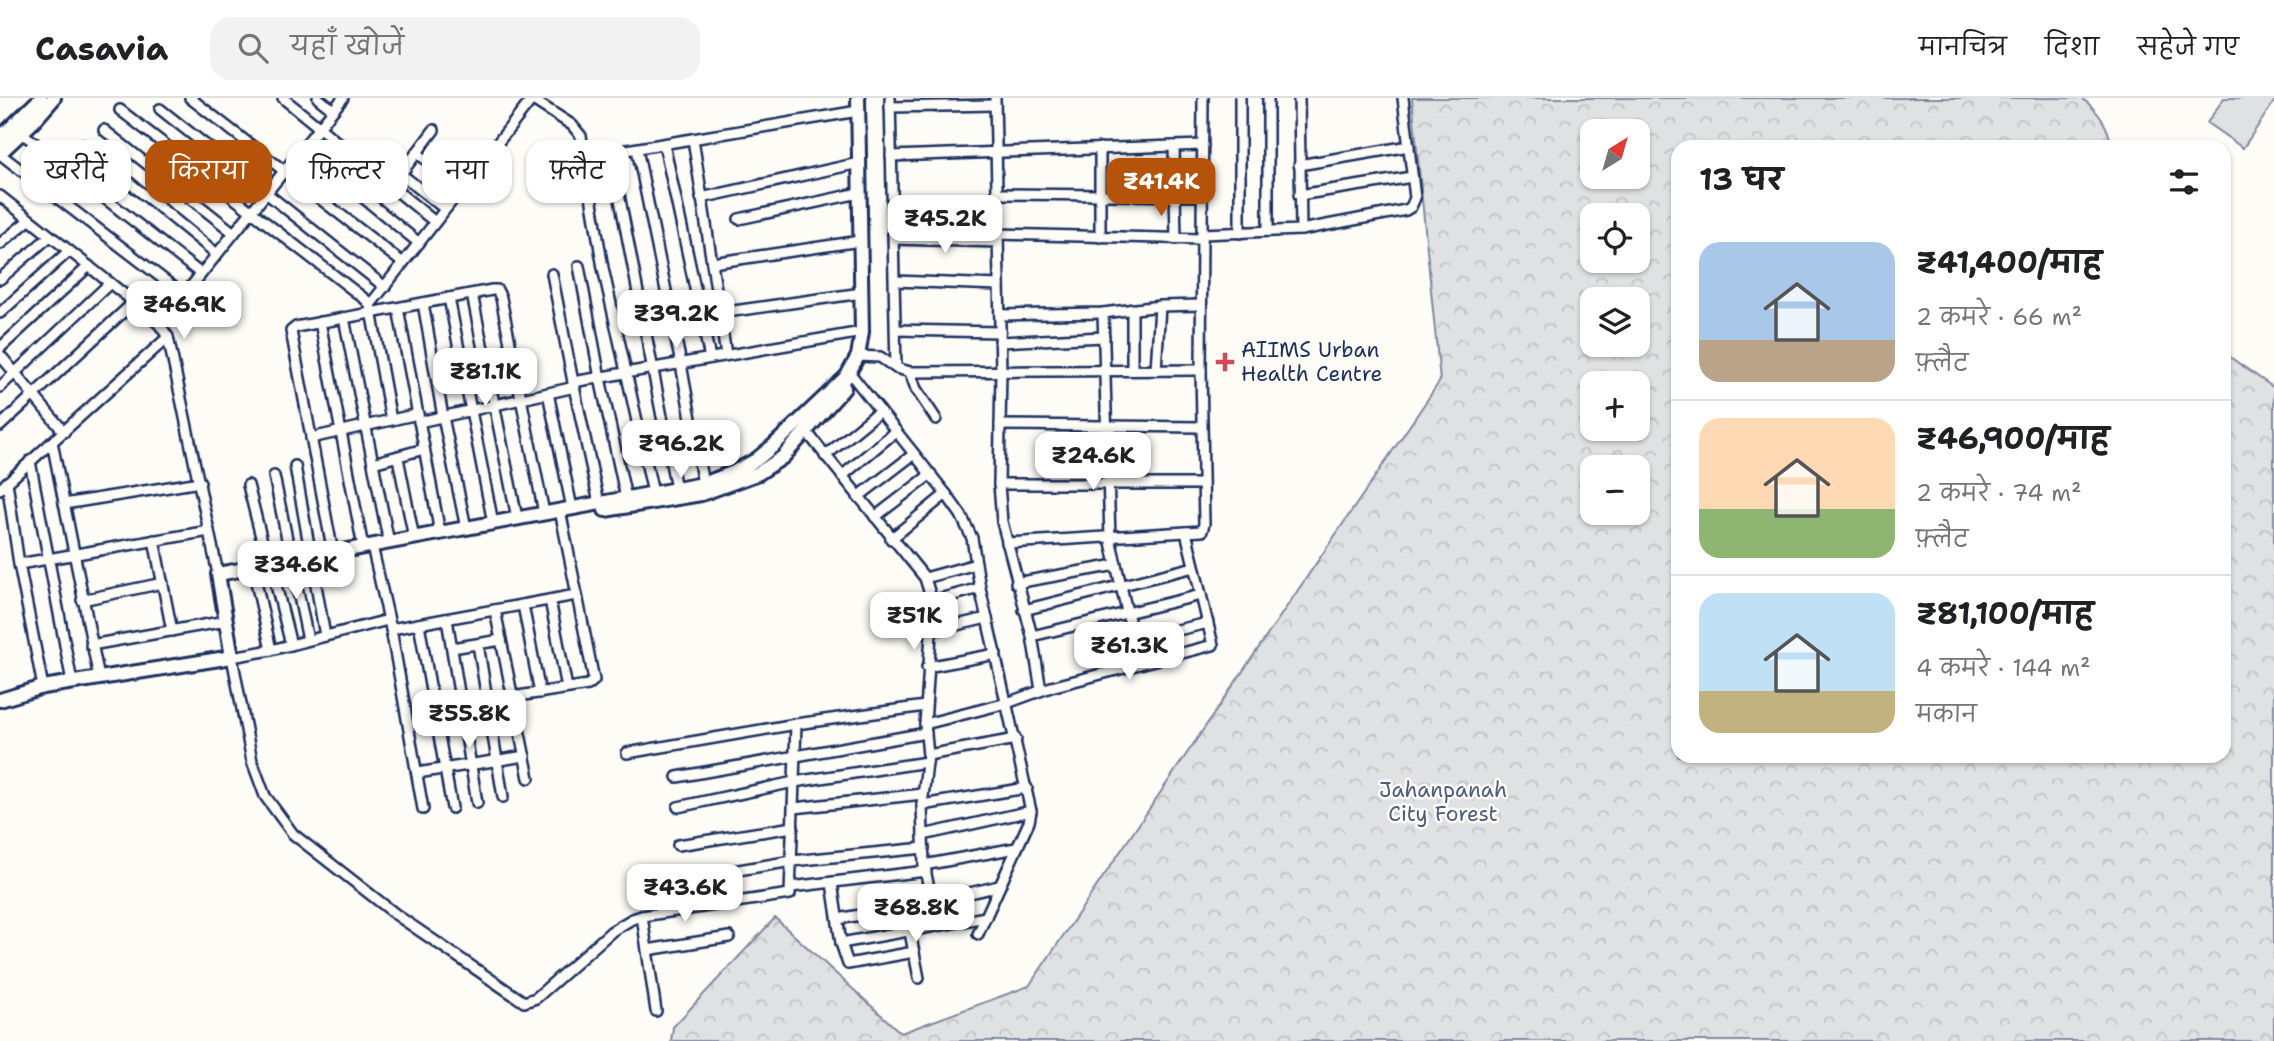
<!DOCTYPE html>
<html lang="hi">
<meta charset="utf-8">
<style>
:root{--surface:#fff;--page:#f2f2f2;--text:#202124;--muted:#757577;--line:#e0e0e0;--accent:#b45309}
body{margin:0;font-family:"Shantell Sans","Playpen Sans Deva",sans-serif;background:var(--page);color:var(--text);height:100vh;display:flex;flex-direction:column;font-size:26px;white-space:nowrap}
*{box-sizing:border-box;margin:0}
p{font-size:23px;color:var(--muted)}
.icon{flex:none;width:38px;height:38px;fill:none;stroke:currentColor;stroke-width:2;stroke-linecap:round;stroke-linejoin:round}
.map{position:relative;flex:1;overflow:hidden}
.side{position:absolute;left:1671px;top:42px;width:560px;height:623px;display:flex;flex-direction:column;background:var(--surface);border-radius:21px;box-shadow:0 2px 5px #0004}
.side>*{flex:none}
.hud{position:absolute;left:21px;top:42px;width:665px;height:63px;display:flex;gap:14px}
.needle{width:46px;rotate:37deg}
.controls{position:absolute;left:1580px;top:21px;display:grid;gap:14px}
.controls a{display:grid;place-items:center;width:70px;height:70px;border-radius:14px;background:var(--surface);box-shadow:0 2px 5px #0004;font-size:35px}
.price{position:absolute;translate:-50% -60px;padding:0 16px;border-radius:14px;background:#fff;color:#222;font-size:23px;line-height:46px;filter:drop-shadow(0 2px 4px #0008)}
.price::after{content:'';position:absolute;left:50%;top:42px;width:21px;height:16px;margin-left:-10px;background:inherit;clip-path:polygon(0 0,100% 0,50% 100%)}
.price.active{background:var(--accent);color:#fff}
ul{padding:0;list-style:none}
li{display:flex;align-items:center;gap:21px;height:175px;padding:0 28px}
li+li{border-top:2px solid var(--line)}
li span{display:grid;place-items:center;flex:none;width:196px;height:140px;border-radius:21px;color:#555}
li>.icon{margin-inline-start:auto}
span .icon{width:84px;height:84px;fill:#fffc;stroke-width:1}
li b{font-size:30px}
h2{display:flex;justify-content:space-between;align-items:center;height:84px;padding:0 28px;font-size:30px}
.chip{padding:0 24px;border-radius:21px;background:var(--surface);box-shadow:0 2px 5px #0004;font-size:24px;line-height:63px}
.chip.active{background:var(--accent);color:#fff}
header{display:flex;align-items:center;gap:42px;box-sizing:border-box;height:98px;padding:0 35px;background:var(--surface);border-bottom:2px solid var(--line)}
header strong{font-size:33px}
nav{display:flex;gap:38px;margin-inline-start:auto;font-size:24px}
.search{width:490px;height:63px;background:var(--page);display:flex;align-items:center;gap:18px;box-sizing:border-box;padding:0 24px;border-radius:21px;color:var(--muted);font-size:26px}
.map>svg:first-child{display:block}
</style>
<header>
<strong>Casavia</strong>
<div class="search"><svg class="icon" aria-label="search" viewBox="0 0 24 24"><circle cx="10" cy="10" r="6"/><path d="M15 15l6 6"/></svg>यहाँ खोजें</div>
<nav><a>मानचित्र</a><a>दिशा</a><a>सहेजे गए</a></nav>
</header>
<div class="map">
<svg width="2274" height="943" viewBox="0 0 2274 943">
<defs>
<pattern id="forest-crowns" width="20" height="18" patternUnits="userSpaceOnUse" patternTransform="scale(1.75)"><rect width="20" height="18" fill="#e0e1e3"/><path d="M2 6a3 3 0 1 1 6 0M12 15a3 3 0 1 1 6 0" fill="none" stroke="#c0c1c5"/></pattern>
</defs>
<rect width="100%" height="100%" fill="#fdfcf7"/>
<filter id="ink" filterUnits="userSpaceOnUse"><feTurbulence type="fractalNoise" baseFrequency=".0143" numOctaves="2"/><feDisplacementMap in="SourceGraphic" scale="14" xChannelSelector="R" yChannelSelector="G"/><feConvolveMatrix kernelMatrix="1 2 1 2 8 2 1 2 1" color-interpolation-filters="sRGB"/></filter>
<g filter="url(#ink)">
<!-- forest -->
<path fill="url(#forest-crowns)" stroke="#7e88a0" stroke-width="2" fill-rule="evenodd" d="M1412,0H2082C2099,14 2108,27 2112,49H1678V658H2224V255L2274,290V943H671L673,929L775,820L901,935L1029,888L1440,283ZM1592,33H1638V79H1592ZM1592,117H1638V163H1592ZM1592,201H1638V247H1592ZM1592,285H1638V331H1592ZM1592,369H1638V415H1592Z"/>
<!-- green -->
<polygon fill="#e0e1e3" stroke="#7e88a0" stroke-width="2" points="2224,0 2274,0 2274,4 2243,50 2207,25"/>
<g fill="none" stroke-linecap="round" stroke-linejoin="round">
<!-- street casing -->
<g stroke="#1b2f5e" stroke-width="14">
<g id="street">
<polyline points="190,0 403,165"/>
<polyline points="283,0 435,124"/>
<polyline points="318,0 333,12"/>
<polyline points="530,0 572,27 581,38 603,170 653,395"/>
<polyline points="890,0 896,270"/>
<polyline points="995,0 1001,273 999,386 1002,424 1032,538 1041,592"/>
<polyline points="1240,0 1240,135"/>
<polyline points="1268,0 1268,133"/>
<polyline points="890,9 995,7"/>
<polyline points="160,11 385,189"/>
<polyline points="120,12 366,202 370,207 391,322"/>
<polyline points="104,32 234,135"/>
<polyline points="22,35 201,176"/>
<polyline points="693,41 726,257"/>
<polyline points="664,46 710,260"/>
<polyline points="83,47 217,156"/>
<polyline points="1174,48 1176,141"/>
<polyline points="302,50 419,145"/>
<polyline points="1100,50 1100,139"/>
<polyline points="637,51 681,266 703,386"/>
<polyline points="417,55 462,89"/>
<polyline points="611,55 676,391"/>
<polyline points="0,56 184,197"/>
<polyline points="891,58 1203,47"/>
<polyline points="585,59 858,13"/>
<polyline points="1299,67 1409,48"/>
<polyline points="401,76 445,111"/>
<polyline points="391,89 434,32"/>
<polyline points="997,96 1202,98"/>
<polyline points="1299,97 1412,79"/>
<polyline points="0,98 134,204 160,227 168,239 218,476"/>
<polyline points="701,100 859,65"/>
<polyline points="739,121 859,95"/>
<polyline points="1301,132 1406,112 1411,109 1415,100 1403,0"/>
<polyline points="998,136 1202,141"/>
<polyline points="1202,136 1301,132 1299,0"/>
<polyline points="894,141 998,144"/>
<polyline points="0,146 29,122"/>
<polyline points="712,165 860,143"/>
<polyline points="579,168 600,280 626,400"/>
<polyline points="552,176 573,284 862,234"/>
<polyline points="0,181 50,138"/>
<polyline points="895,183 999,187"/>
<polyline points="472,196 517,420"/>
<polyline points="449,200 493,425"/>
<polyline points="423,205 443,319 466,430"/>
<polyline points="370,207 533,0"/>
<polyline points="398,210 440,435"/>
<polyline points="0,215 69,153"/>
<polyline points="719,215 862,195"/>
<polyline points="1103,215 1110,440 1139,566"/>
<polyline points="1000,217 1103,215 1160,208 1201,207"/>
<polyline points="344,220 389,445"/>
<polyline points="320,224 363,449"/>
<polyline points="160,227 343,0"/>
<polyline points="896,232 1000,234"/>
<polyline points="1000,244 1104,239"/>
<polyline points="0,250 89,168"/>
<polyline points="0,257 64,334"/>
<polyline points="858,258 880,259 896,270 910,274 1201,272"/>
<polyline points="1132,272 1132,211"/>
<polyline points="1156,272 1160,208"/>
<polyline points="910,274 916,291 936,321"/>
<polyline points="853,279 946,396 961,417 972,440 980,490 1031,713 1029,724 978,836"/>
<polyline points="573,284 599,405"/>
<polyline points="0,289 110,185"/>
<polyline points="548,295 572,410"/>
<polyline points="419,324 575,289"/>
<polyline points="1000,327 1201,329"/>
<polyline points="0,328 134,204"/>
<polyline points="806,333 925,480 932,503 932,521 925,626 928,657 922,707 924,767 932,804"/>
<polyline points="311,340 418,316"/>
<polyline points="52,344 99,580"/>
<polyline points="825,358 880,313"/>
<polyline points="398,360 414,440"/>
<polyline points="30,363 72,584"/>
<polyline points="373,365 424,351"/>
<polyline points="295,368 325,538"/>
<polyline points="274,378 308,542"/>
<polyline points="842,378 896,333"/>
<polyline points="7,384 19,466 43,589"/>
<polyline points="999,386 1202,386"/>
<polyline points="248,387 268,467"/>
<polyline points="0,391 168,239"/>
<polyline points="858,399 914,356"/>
<polyline points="64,406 200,384"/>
<polyline points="875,419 931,376"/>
<polyline points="891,441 946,396"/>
<polyline points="154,442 172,533"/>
<polyline points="1007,445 1186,434"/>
<polyline points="372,448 391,531 423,711"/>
<polyline points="333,455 291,233 296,229 492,192 497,192 501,200 544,415"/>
<polyline points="19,466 209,433"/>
<polyline points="271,467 291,547"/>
<polyline points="253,470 271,552"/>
<polyline points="925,480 976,466"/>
<polyline points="1016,485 1116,467"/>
<polyline points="82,502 163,485"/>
<polyline points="550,502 567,590"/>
<polyline points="932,503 980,490"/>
<polyline points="523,507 540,595"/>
<polyline points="495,512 529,680"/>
<polyline points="1024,512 1194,469"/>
<polyline points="447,521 477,705"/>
<polyline points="388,522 271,552 232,559 252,663 265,698 293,736 398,818 524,904 536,900 612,833 632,821 642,818"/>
<polyline points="419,526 452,710"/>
<polyline points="391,531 576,497"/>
<polyline points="931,533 987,520"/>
<polyline points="1032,538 1201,497"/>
<polyline points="1134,542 1208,525"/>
<polyline points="478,546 503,699"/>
<polyline points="91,547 226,523"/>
<polyline points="452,550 501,542"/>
<polyline points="927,569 996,556"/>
<polyline points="512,599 588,587 594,582 560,412"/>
<polyline points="925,626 1007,605 1051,589 1213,547 1186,434 1202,433 1204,426 1201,272 1203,0"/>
<polyline points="627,655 796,626 925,608"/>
<polyline points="928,657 1016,641"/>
<polyline points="417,675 525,658"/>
<polyline points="677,679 926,635"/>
<polyline points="922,707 1027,690"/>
<polyline points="678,709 794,684 927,664"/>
<polyline points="794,710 923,696"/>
<polyline points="923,737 1031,713"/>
<polyline points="678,747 793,729"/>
<polyline points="924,767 1016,750"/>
<polyline points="661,785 792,763 924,750"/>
<polyline points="832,785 841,845 848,866 914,854"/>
<polyline points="791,789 926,773"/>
<polyline points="905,809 919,880"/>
<polyline points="838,821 932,804 999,788"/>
<polyline points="841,845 986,819"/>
<polyline points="647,852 729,839"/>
<polyline points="656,913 642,818 790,796 796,626"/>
</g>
</g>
<!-- secondary casing -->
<g stroke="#1b2f5e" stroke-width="18">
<g id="secondary">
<polyline points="0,40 41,0"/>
<polyline points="0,55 33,24 54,0"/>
<polyline points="605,412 701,396 759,375 783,359 844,290"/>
<polyline points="0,602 43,589 232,559 218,476 703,386 734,374 756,362 773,348 847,278 858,258 862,234 858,0"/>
</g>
</g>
<!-- street -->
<use href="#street" stroke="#fdfcf7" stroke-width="9"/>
<!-- secondary -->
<use href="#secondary" stroke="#fdfcf7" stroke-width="12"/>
</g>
</g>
<!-- markers -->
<path fill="#d1495b" stroke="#fdfcf7" stroke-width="2.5" d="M1221.5 253.5h7v7h7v7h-7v7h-7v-7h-7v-7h7z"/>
<g text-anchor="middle" stroke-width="5" stroke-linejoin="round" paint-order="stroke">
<!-- poi labels -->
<g font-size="21" fill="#1b2f5e" stroke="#fdfcf7" text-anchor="start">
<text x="1241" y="259">AIIMS Urban<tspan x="1241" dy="24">Health Centre</tspan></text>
</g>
<!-- park labels -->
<g font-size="21" fill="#4c5c7f" stroke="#fdfcf7">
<text x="1443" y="699">Jahanpanah<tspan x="1443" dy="24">City Forest</tspan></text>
</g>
</g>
</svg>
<div class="controls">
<a><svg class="needle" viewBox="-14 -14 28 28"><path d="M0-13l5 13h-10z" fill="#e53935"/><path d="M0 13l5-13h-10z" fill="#757577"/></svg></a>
<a><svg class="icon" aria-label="locate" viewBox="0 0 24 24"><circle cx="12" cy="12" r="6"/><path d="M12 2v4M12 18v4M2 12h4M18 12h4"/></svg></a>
<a><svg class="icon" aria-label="layers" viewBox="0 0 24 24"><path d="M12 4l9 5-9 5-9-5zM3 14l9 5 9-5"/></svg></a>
<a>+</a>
<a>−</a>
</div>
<b class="price active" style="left:1161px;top:120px">₹41.4K</b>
<b class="price" style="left:945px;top:157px">₹45.2K</b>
<b class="price" style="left:184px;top:243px">₹46.9K</b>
<b class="price" style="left:676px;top:252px">₹39.2K</b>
<b class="price" style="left:485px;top:310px">₹81.1K</b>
<b class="price" style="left:681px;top:382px">₹96.2K</b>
<b class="price" style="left:1093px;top:394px">₹24.6K</b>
<b class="price" style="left:296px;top:503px">₹34.6K</b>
<b class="price" style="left:914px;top:554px">₹51K</b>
<b class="price" style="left:1129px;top:584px">₹61.3K</b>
<b class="price" style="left:469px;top:652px">₹55.8K</b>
<b class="price" style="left:685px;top:826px">₹43.6K</b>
<b class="price" style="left:916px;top:846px">₹68.8K</b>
<div class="hud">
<a class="chip">खरीदें</a>
<a class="chip active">किराया</a>
<a class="chip">फ़िल्टर</a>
<a class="chip">नया</a>
<a class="chip">फ़्लैट</a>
</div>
<section class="side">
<h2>13 घर<svg class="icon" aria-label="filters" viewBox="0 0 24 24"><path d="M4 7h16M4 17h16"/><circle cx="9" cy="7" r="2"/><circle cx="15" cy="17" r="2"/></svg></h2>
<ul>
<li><span style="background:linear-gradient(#a9c7e8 70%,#b9a48a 0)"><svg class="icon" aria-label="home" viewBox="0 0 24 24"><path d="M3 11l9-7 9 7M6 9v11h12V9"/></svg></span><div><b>₹41,400/माह</b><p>2 कमरे · 66 m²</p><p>फ़्लैट</p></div></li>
<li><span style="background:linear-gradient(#ffd9b3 65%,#8fb573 0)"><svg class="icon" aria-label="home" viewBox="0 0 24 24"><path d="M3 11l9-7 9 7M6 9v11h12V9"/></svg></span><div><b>₹46,900/माह</b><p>2 कमरे · 74 m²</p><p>फ़्लैट</p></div></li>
<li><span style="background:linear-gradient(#bfe0f5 70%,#c2b280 0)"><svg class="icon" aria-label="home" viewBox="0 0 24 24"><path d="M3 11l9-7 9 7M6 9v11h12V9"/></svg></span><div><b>₹81,100/माह</b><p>4 कमरे · 144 m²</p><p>मकान</p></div></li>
</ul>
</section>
</div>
